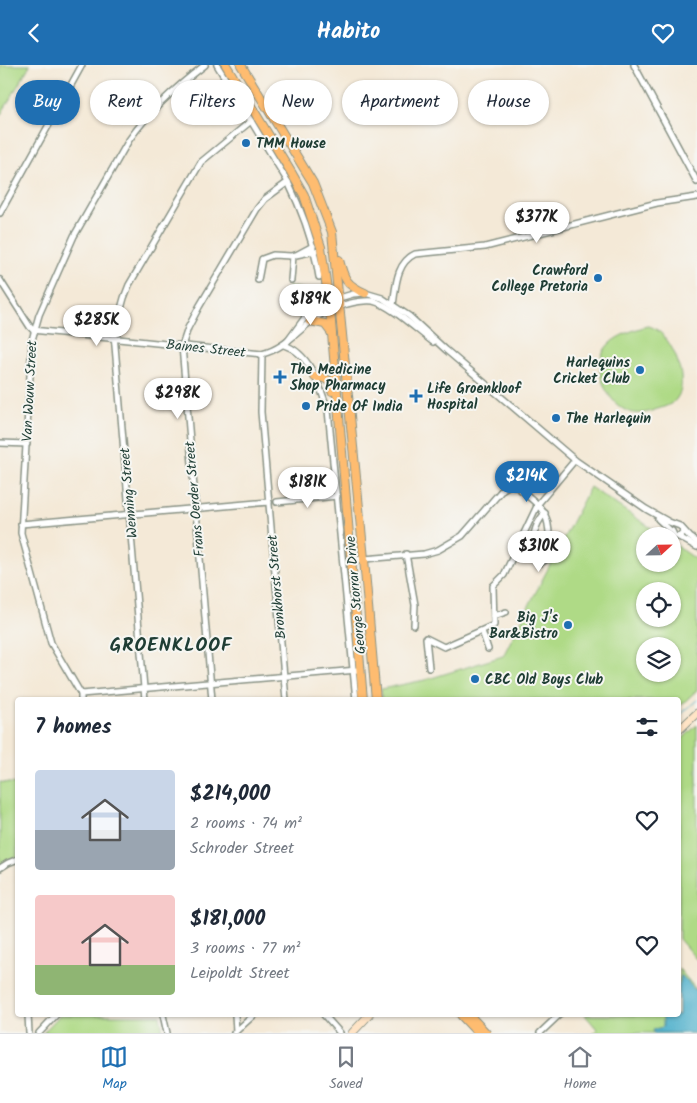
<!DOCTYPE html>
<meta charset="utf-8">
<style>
:root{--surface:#fff;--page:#f6f6f7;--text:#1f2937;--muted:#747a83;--line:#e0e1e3;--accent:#1f6fb2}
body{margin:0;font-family:Kalam,sans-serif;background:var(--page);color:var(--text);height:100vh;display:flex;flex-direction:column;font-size:19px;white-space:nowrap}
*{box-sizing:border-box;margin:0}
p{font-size:16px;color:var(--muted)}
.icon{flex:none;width:28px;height:28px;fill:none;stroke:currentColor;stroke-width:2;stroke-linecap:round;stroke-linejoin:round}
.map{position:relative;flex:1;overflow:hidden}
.sheet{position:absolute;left:15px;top:632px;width:666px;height:320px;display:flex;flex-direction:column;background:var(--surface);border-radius:5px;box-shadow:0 1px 4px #0004}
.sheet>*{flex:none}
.guide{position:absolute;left:15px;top:15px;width:668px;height:45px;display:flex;gap:10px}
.needle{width:32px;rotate:68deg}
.controls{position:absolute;left:636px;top:462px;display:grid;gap:10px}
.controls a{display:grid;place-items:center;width:45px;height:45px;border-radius:50%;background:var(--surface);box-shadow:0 1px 4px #0004;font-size:25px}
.price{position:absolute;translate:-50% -42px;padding:0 11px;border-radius:18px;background:#fff;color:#222;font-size:16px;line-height:32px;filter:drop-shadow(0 1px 2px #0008)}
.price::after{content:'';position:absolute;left:50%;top:30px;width:15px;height:11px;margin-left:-8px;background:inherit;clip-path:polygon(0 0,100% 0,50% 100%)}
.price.on{background:var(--accent);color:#fff}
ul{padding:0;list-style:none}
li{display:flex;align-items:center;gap:15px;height:125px;padding:0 20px}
li span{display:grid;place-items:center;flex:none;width:140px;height:100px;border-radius:5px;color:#555}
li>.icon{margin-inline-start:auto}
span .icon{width:60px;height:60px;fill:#fffc;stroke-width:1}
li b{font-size:21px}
h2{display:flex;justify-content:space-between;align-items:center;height:60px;padding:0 20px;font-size:21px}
.chip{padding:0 18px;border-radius:22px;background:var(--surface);box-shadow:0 1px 4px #0004;font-size:18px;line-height:45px}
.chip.on{background:var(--accent);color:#fff}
header{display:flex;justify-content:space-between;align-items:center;height:65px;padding:0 20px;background:var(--accent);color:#fff;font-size:22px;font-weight:800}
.tab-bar{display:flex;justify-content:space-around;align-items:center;height:70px;border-top:1px solid var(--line);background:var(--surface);font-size:14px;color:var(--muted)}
.tab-bar a{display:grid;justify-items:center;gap:2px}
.tab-bar .on{color:var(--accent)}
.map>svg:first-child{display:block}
</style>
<header><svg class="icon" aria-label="back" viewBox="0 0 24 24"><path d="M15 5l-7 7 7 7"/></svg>Habito<svg class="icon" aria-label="heart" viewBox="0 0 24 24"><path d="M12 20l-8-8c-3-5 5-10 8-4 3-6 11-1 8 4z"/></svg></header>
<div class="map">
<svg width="697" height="968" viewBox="0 0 697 968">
<rect width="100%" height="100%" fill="#f6f6f2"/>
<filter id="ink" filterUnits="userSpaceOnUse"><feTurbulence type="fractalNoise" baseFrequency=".02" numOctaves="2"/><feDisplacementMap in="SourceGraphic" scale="10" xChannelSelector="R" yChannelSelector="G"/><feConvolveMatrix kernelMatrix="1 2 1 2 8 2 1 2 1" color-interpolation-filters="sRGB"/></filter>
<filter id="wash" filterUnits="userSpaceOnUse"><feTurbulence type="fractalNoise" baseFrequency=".0096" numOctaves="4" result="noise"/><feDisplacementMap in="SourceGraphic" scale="20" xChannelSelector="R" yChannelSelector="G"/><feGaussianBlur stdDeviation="1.12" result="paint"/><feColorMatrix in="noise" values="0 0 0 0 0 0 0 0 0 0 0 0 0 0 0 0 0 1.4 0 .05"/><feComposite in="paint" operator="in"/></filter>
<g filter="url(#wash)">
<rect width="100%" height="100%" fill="#f4e9d7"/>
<!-- green -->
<g fill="#afda86" stroke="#678c5d" fill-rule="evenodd">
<polygon points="0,0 30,0 0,51"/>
<polygon points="288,221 308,225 307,236 286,233"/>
<path d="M647,261C669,262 691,315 677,333C673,340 661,343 654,345C644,349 634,350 625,345C604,334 590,298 609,279C618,270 634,265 647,261Z"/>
<path d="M590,422L663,471H645V499H672L673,478L697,495V625L679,642V635H382L381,624L425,615L503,591ZM645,526H672V554H645ZM645,581H672V609H645Z"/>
<polygon points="697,660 697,895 679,874 679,677"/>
<polygon points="0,717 18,719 17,793 7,796 0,808"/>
<polygon points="679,904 696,924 697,923 697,968 593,968 597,964 585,950 679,950"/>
<polygon points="60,950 160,950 163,968 43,968"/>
</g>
<!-- water -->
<polygon fill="#4cafcb" stroke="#367680" points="681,910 697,927 697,968 654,968 653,967 654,964 663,962 663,950 679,950 679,919 680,919"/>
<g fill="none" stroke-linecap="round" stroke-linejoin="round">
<!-- stream -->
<polyline stroke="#4cafcb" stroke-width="1" points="679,651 697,635"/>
</g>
</g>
<g filter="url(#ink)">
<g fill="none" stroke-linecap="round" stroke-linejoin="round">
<!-- minor casing -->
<g stroke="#8a9386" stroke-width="8">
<g id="minor">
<path d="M217,0L288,117C303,148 314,178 319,212"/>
<polyline points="634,0 697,117"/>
<polyline points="0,148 82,0"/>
<polyline points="298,189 313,181"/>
<path d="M0,215L30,262L33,265L42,266L262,289C282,284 293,271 309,258C319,249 333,243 347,239C355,237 364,235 373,236C391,240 418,266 433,277"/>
<polyline points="258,215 262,194 273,190 291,191 315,186"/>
<polyline points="291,215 293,191"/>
<path d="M393,240C396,221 396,198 415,189L485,182L657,138L697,132"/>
<polyline points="287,277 306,251 329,236 353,229 365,228 382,233 409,251 446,285 575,395 646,444 669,457 680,461 690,472 697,477"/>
<path d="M284,280C310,288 320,322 328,345L356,635"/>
<polyline points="262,289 261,347 286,635"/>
<polyline points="0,378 27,379"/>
<polyline points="277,437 337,431"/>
<polyline points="658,454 672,467"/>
<polyline points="21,459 269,437"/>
<polyline points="672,466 674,470 679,472 683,468 683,465"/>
<polyline points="679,472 697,482"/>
<polyline points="406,489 415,540 414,560"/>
<path d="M352,495L424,489L438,485L462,471L503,424L511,419C518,422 523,426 528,431C552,450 549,462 550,492L541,498L534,494C530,478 534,460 545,448"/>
<polyline points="494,551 506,547"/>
<polyline points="482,566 488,584"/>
<polyline points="429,603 426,573 444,582 494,560 493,521 504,510 538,439 575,395"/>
<polyline points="81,629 357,605"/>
<path d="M81,635V629L51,578L21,468L32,275L39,250L74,171L129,75C150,45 176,22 205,0"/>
<polyline points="145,635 114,269 124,233 129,220 201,97 251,56"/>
<polyline points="212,635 182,281 188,263 199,242 257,144 265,134 288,117"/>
<polyline points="0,803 8,798 18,794"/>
<polyline points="28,950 29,968"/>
<polyline points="163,950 167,968"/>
<polyline points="235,950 236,966"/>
<polyline points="324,950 340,968"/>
<polyline points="39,968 56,950"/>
<polyline points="234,968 254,950"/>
<polyline points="540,968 559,950"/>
</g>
</g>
<!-- secondary casing -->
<g stroke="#8a9386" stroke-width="9">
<g id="secondary">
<polyline points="679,665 697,648"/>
<polyline points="352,968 369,950"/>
</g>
</g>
<!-- primary casing -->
<g stroke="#8a9386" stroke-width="10">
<g id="primary">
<polyline points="226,0 291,107 304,130 321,182 330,245 363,635"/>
<polyline points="241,0 313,118 332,167 364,494 376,635"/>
<path d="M339,195C344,214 346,220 365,228"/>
<polyline points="310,256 325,259 331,267"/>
<path d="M315,312C326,312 331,315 332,326"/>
<polyline points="461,950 478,968"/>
<polyline points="469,950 486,968"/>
</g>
</g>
<!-- minor -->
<use href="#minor" stroke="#fff" stroke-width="5"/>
<!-- secondary -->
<use href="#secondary" stroke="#ffe4c6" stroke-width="7"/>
<!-- primary -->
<use href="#primary" stroke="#febc70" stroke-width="8"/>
</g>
</g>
<!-- markers -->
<g fill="#1f6fb2" stroke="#f6f6f2" stroke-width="2">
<circle cx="246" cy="78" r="5"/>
<circle cx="598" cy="213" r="5"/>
<circle cx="640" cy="305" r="5"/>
<path d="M277.5 304.5h5v5h5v5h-5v5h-5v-5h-5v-5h5z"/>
<path d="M413.5 323.5h5v5h5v5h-5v5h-5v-5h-5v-5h5z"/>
<circle cx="306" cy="341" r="5"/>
<circle cx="556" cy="353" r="5"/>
<circle cx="568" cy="560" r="5"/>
<circle cx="475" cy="614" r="5"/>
</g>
<g text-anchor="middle" stroke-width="4" stroke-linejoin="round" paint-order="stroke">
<!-- poi labels -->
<g font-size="14" font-weight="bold" fill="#1f3d34" stroke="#f6f6f2" text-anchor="start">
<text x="256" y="83">TMM House</text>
<text x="588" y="210" text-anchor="end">Crawford<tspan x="588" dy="16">College Pretoria</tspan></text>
<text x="630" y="302" text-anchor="end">Harlequins<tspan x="630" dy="16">Cricket Club</tspan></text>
<text x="290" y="309">The Medicine<tspan x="290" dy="16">Shop Pharmacy</tspan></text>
<text x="427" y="328">Life Groenkloof<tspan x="427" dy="16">Hospital</tspan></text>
<text x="316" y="346">Pride Of India</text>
<text x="566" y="358">The Harlequin</text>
<text x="558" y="557" text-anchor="end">Big J's<tspan x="558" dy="16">Bar&amp;Bistro</tspan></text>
<text x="485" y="619">CBC Old Boys Club</text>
</g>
<!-- street labels -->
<g font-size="14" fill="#1f3d34" stroke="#f6f6f2">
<text transform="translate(206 283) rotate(6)" y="5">Baines Street</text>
<text transform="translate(29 326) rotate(-87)" y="5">Van Wouw Street</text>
<text transform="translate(128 428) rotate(-95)" y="5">Wenning Street</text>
<text transform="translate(194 434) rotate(-95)" y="5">Frans Oerder Street</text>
<text transform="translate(276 522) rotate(-95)" y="5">Bronkhorst Street</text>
<text transform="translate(355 530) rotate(-95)" y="5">George Storrar Drive</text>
</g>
<!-- district labels -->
<g font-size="19" font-weight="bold" letter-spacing="1" fill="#1f3d34" stroke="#f6f6f2">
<text x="171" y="586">GROENKLOOF</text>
</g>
</g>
</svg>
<div class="controls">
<a><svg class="needle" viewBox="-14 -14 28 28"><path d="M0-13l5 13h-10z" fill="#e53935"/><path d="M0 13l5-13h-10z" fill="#747a83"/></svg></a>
<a><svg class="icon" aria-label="locate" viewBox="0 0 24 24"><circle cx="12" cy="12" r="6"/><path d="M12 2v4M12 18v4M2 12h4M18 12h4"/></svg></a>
<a><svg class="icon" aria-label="layers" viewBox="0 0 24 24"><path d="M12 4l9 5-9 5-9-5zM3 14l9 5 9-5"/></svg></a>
</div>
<b class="price" style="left:537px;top:179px">$377K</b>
<b class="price" style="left:311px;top:261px">$189K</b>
<b class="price" style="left:97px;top:282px">$285K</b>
<b class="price" style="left:178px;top:355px">$298K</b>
<b class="price on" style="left:527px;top:438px">$214K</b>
<b class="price" style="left:308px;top:444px">$181K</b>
<b class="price" style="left:539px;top:508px">$310K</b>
<div class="guide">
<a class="chip on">Buy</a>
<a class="chip">Rent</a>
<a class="chip">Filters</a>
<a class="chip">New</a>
<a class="chip">Apartment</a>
<a class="chip">House</a>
</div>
<section class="sheet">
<h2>7 homes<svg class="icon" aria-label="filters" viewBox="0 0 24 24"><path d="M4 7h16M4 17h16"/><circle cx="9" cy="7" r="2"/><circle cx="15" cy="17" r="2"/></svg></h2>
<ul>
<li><span style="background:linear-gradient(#c9d6e8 60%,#9aa5b1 0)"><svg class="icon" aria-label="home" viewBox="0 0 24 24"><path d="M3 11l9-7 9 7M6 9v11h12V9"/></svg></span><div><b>$214,000</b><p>2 rooms · 74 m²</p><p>Schroder Street</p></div><svg class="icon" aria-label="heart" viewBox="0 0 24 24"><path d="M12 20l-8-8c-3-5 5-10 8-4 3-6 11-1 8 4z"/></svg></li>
<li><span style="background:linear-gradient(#f6c9c9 70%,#8fb573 0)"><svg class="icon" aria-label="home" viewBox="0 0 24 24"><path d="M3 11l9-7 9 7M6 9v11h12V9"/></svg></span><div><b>$181,000</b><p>3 rooms · 77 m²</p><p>Leipoldt Street</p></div><svg class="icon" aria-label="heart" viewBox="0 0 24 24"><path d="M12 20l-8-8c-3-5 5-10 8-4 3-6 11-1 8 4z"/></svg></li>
</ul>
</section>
</div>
<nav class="tab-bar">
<a class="on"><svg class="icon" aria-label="map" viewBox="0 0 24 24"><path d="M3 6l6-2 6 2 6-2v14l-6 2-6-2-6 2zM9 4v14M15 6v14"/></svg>Map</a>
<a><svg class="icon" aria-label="saved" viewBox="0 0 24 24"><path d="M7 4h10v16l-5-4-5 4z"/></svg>Saved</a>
<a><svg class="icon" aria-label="home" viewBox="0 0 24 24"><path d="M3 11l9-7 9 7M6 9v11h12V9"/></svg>Home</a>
</nav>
